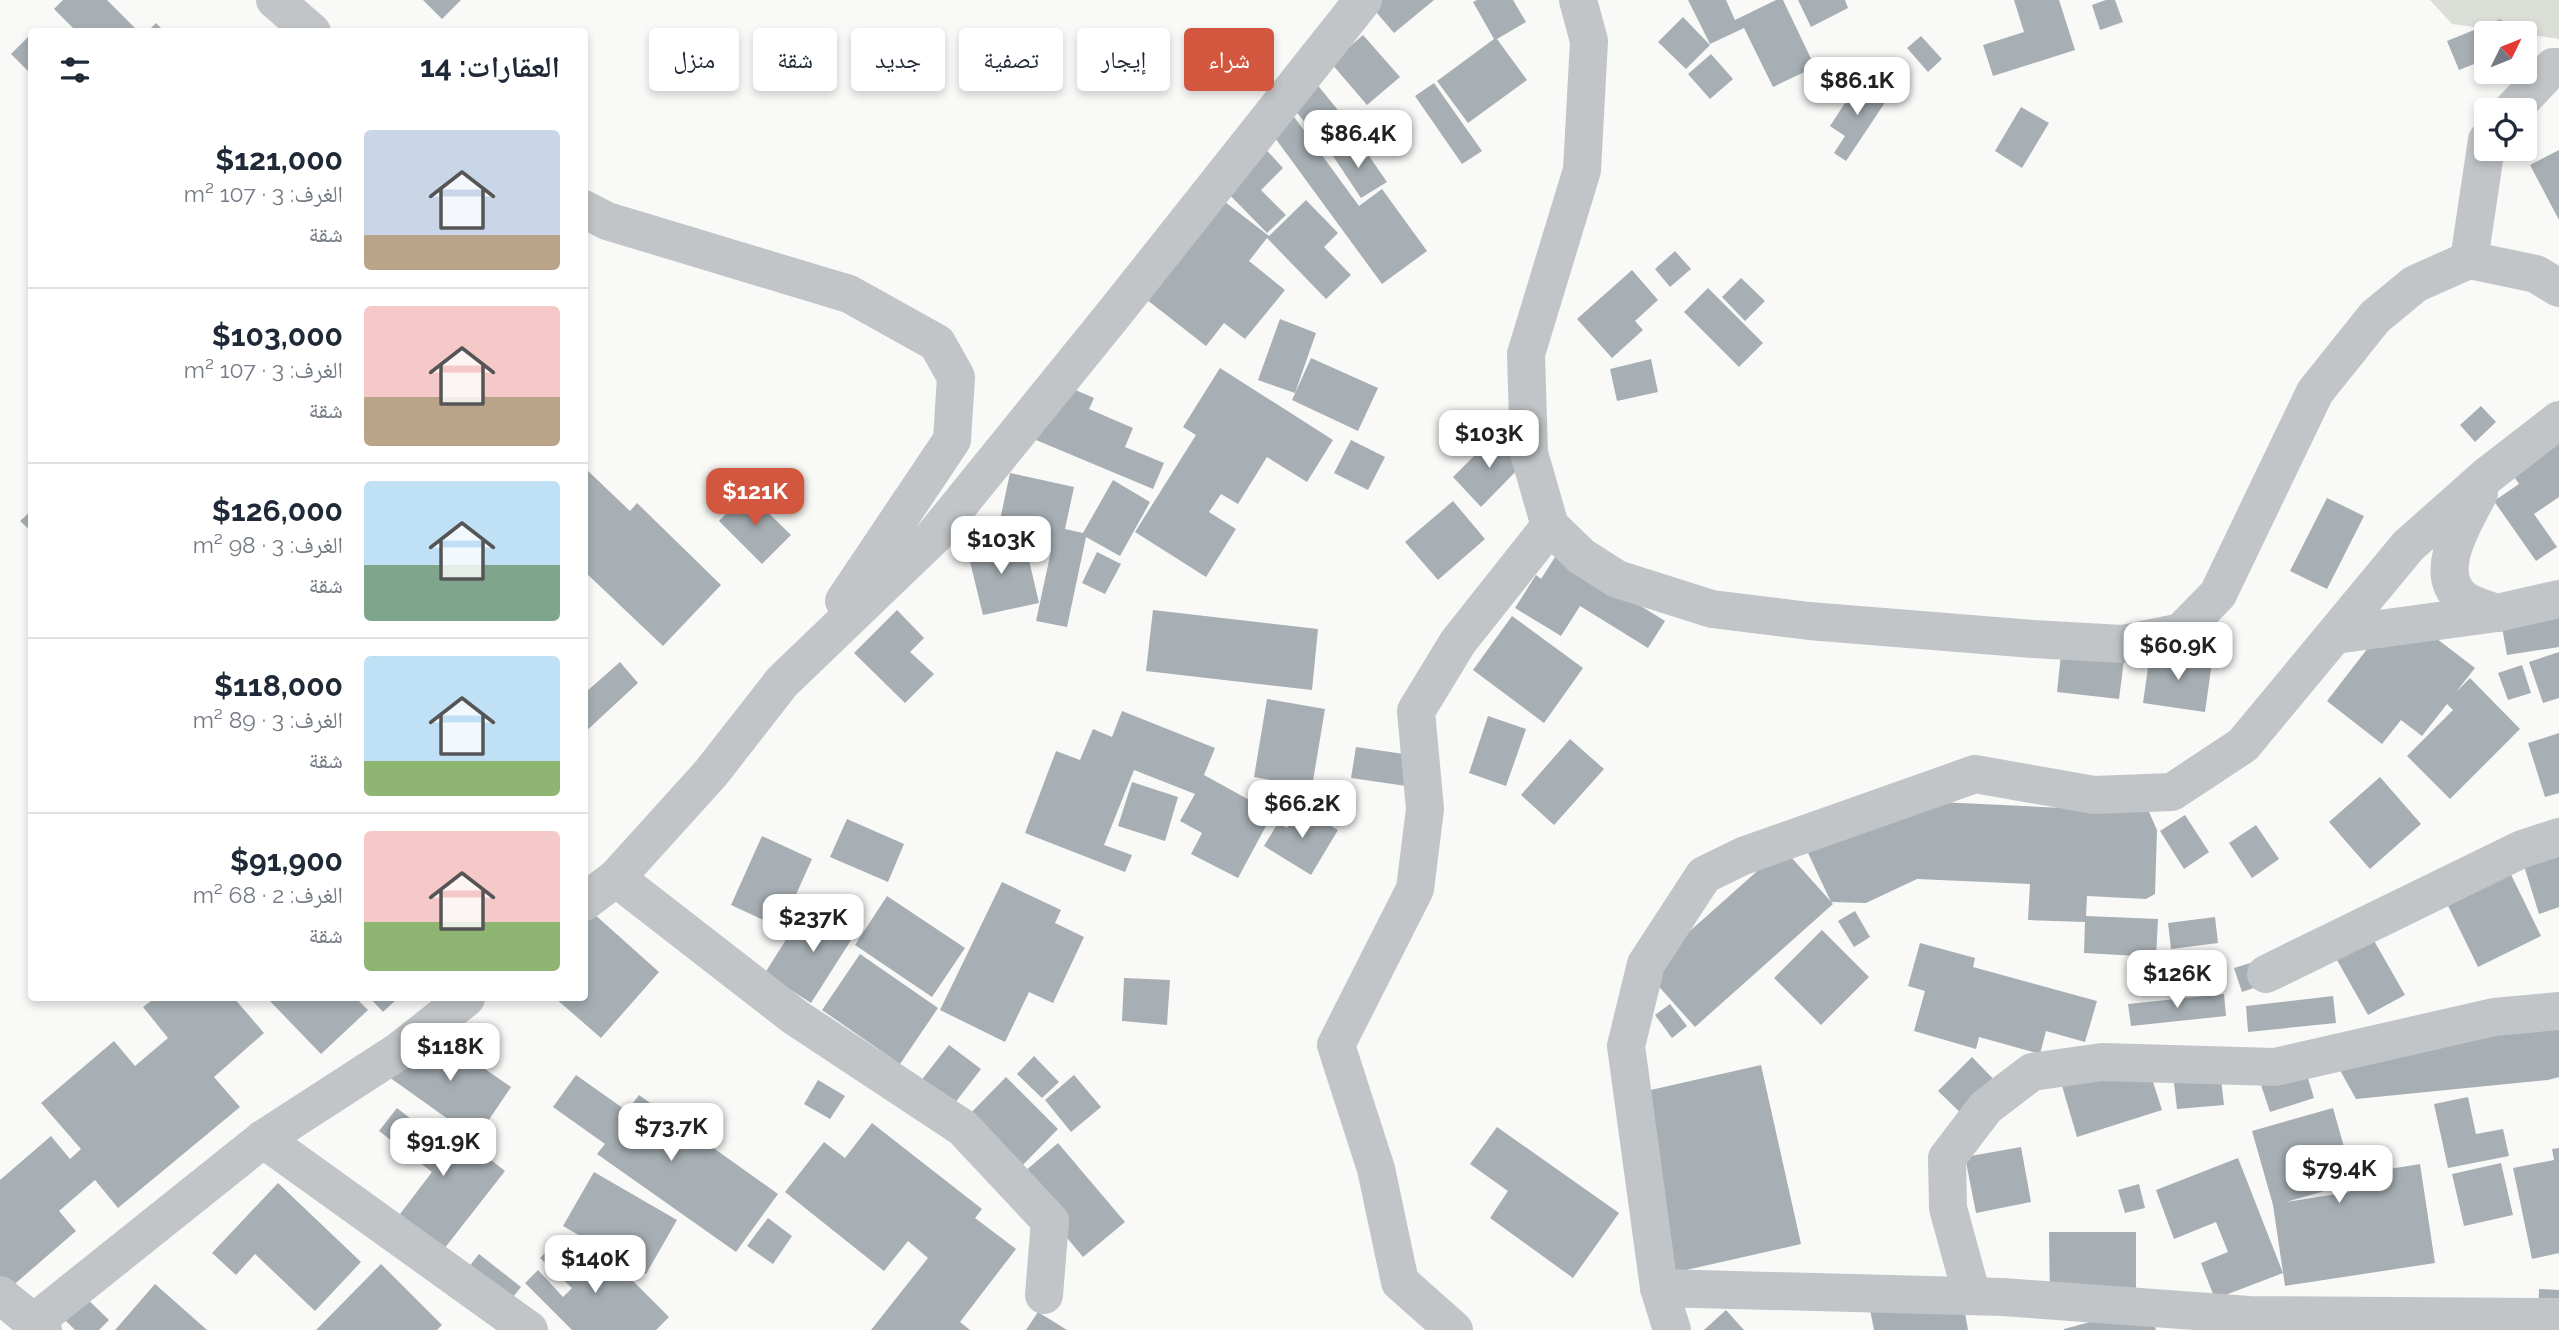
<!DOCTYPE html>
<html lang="ar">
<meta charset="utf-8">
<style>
:root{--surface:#fff;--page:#f6f6f7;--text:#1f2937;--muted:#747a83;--line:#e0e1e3;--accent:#d3573e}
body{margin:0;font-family:Raleway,"Noto Naskh Arabic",sans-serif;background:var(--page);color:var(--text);direction:rtl;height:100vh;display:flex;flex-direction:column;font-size:26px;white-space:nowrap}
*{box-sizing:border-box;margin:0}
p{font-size:23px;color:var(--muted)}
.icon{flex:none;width:38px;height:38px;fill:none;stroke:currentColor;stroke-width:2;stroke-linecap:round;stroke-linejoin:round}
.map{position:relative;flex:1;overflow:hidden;direction:ltr}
.side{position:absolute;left:28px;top:28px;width:560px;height:973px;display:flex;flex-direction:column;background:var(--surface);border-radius:7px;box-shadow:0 4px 10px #0003;direction:rtl}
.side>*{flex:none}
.guide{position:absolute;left:609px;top:28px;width:665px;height:63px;direction:rtl;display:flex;gap:14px}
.needle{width:46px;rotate:47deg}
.controls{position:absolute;left:2474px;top:21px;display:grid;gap:14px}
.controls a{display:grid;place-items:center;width:63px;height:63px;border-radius:7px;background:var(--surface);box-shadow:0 4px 10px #0003;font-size:35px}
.price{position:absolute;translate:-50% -60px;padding:0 16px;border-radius:14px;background:#fff;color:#222;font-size:23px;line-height:46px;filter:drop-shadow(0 2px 4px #0008)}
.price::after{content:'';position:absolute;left:50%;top:42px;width:21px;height:16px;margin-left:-10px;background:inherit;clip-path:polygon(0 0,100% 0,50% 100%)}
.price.on{background:var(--accent);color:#fff}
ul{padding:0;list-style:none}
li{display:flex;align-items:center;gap:21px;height:175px;padding:0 28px}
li+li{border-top:2px solid var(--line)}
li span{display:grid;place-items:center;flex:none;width:196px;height:140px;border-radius:7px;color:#555}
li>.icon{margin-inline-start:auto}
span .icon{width:84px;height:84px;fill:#fffc;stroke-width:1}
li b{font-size:30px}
h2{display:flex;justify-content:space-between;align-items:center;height:84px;padding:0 28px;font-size:30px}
.chip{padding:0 24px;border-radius:7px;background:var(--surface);box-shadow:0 4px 10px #0003;font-size:24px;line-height:63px}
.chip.on{background:var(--accent);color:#fff}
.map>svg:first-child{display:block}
</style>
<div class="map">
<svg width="2559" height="1330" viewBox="0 0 2559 1330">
<rect width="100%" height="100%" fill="#f9f9f8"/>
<!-- green -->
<polygon fill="#daded7" points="2430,0 2559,0 2559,39 2452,24"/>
<!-- building -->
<g fill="#a7afb4" fill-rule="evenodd">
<polygon points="63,0 107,0 139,32 77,32 54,9"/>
<polygon points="423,0 461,0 442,19"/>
<polygon points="1379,0 1434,0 1394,33 1371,6"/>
<polygon points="1477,0 1513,0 1526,22 1497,39 1527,80 1468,123 1437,81 1494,39 1473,2"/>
<polygon points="1688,0 1726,0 1735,20 1776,0 1783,0 1815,67 1773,87 1744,28 1710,44"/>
<polygon points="1798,0 1845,0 1848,8 1811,27"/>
<polygon points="2014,0 2059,0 2075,50 1993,76 1983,45 2024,32"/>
<polygon points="2106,0 2115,0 2123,22 2100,30 2092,5"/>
<polygon points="1683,17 1710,45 1686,69 1658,42"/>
<polygon points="2501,19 2507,33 2487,33 2487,59 2459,70 2447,41"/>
<polygon points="156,23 165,32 147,32"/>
<polygon points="32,33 32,67 28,71 11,54"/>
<polygon points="1363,35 1400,77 1367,105 1331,63"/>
<polygon points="1921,36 1942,59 1928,72 1907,48"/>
<polygon points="1711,54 1733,79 1710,99 1688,74"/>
<polygon points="1860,80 1888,98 1846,161 1834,153 1845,136 1830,126"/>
<polygon points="1315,82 1351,126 1325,147 1289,103"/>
<polygon points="1434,83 1482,151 1462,164 1415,96"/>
<polygon points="2021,107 2049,123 2022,168 1995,151"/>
<polygon points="1292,114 1359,206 1382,189 1427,251 1382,284 1270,131"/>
<polygon points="1340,139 1357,164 1369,156 1387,182 1361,198 1327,147"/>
<polygon points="1260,143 1283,168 1261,190 1286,215 1267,233 1218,183"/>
<polygon points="2559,150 2559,220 2530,165"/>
<polygon points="1306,200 1338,233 1324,247 1351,275 1326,299 1267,238 1249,261 1285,290 1245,339 1224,323 1206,346 1128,285 1225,202 1269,236"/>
<polygon points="1675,251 1691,269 1670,287 1655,269"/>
<polygon points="1632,270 1658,300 1635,321 1643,330 1612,358 1577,319"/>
<polygon points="1741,278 1765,301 1745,321 1722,297"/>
<polygon points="1708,288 1763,343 1739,367 1684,312"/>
<polygon points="1280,319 1316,333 1295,393 1258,380"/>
<polygon points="1311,358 1378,388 1358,431 1292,400"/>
<polygon points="1651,359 1658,392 1617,401 1610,369"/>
<polygon points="1220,368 1333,440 1307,482 1267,457 1238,504 1221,494 1209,512 1236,529 1206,577 1135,532 1196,435 1183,427"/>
<polygon points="1059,383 1094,398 1089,409 1133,428 1125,447 1164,463 1153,489 1036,440"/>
<polygon points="2481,406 2496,422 2475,442 2460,425"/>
<polygon points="2559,423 2559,497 2534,514 2557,547 2536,561 2494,501 2519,484 2504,462"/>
<polygon points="1496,434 1525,462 1481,507 1453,477"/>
<polygon points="1351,440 1385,457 1368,490 1334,473"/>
<polygon points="588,471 630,511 637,503 721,585 663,646 584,571 584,475"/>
<polygon points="1010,473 1074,487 1065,529 1083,533 1113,480 1150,502 1120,556 1086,537 1067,627 1036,621 1051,551 996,539"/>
<polygon points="747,492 791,535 762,564 719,521"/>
<polygon points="2327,498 2364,516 2327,589 2290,571"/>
<polygon points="1453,501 1485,539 1438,580 1405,542"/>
<polygon points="32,510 32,532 20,521"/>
<polygon points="989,531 994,554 1026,547 1039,603 983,615 964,537"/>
<polygon points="1097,552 1121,564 1105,594 1082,583"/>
<polygon points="1557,554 1665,621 1648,648 1580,606 1561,636 1515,608 1536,575 1541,579"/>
<polygon points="2559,589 2559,647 2507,655 2497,599"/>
<polygon points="2398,609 2475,668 2456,692 2470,678 2520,729 2450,799 2407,756 2453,710 2447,704 2422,736 2401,720 2382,744 2327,701"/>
<polygon points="897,610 924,638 910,652 934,674 905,703 854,653"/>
<polygon points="1153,610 1318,629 1312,690 1146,671"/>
<polygon points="1512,616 1583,668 1544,723 1473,670"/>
<polygon points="2062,645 2125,652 2119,699 2057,692"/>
<polygon points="2559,652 2559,698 2543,703 2529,662"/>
<polygon points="2150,653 2212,662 2205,712 2143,703"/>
<polygon points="620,662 638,683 584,733 584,690 586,692"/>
<polygon points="2522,665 2531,693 2508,700 2498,673"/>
<polygon points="1267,699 1325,709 1310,799 1285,794 1287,783 1254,777"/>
<polygon points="1122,711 1215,748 1204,775 1273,813 1238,878 1191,854 1202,833 1180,821 1195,794 1134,770 1104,845 1132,855 1125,872 1025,833 1056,751 1080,760 1093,729 1112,737"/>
<polygon points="1488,716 1526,729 1506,786 1469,773"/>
<polygon points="2559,733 2559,793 2545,797 2528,743"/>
<polygon points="1570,739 1604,769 1554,825 1521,795"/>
<polygon points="1356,747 1431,758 1427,789 1351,778"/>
<polygon points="2380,777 2421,824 2370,869 2329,822"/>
<polygon points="1132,782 1178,797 1165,841 1118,826"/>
<polygon points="1876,799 2149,812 2157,830 2155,894 2146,899 2087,896 2086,916 2158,919 2156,957 2084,953 2085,922 2028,920 2030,884 1917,879 1866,903 1831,902 1800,836"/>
<polygon points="1299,807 1338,830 1311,875 1264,846 1278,823 1287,828"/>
<polygon points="2185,815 2209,852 2184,869 2160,831"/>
<polygon points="847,819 904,844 888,882 830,857"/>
<polygon points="2256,825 2279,859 2252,878 2229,843"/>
<polygon points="762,836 812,859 781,928 731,905"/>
<polygon points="2516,840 2559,842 2559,907 2539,914"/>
<polygon points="2497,846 2541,936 2478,967 2434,877"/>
<polygon points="1783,848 1833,904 1695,1027 1645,971"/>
<polygon points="1002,882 1061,910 1055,923 1084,937 1053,1003 1029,992 1005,1042 940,1010"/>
<polygon points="887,896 965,948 932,997 855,945"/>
<polygon points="584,905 659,972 601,1038 555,998 584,998"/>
<polygon points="825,905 860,926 811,1003 765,973 794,927 807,935"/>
<polygon points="1855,911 1870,937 1854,947 1838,921"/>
<polygon points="2360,916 2405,995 2368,1015 2324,937"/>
<polygon points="2215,917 2218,943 2171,949 2168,923"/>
<polygon points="1822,930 1869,977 1821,1025 1774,978"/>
<polygon points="1920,943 1975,958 1973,967 2097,1001 2085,1042 2046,1031 2040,1054 1979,1037 1976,1049 1914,1031 1925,991 1908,986"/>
<polygon points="860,954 938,1008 900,1064 822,1010"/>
<polygon points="2273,956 2280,979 2242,992 2234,968"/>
<polygon points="1124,978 1170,980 1167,1025 1122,1021"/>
<polygon points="2224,994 2226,1016 2131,1026 2128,1004"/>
<polygon points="2333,996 2336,1023 2248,1032 2246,1006"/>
<polygon points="155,998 234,998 264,1033 214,1077 240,1107 118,1208 95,1180 59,1211 76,1231 10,1288 0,1276 0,1180 51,1136 70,1159 81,1149 41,1103 114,1041 135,1066 168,1038 143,1007"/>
<polygon points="267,998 356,998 368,1010 321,1054"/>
<polygon points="370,998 398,998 383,1012"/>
<polygon points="1670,1004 1687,1026 1672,1038 1655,1015"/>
<polygon points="2559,1007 2559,1077 2548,1080 2356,1099 2332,1056"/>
<polygon points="424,1027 511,1087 476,1139 389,1077"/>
<polygon points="949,1045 981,1069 948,1112 916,1087"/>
<polygon points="2300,1052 2314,1098 2270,1112 2255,1067"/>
<polygon points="1034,1056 1059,1082 1042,1098 1017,1074"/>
<polygon points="1972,1057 2002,1088 1969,1121 1938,1091"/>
<polygon points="2146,1060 2162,1110 2077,1137 2062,1086"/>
<polygon points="2219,1061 2224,1105 2177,1109 2172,1066"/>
<polygon points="1761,1065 1801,1244 1673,1273 1633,1094"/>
<polygon points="576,1075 627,1111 639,1095 778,1194 736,1252 597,1154 605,1144 553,1107"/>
<polygon points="1074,1075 1101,1107 1071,1132 1045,1100"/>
<polygon points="1006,1077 1058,1129 1014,1174 961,1123"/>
<polygon points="818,1080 845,1096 830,1119 804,1104"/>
<polygon points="2468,1097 2476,1134 2503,1129 2509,1156 2448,1168 2434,1104"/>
<polygon points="397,1108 443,1144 454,1131 505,1171 444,1249 400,1214 432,1172 379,1131"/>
<path d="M2333,1108L2352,1175L2420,1164L2435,1263L2285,1286L2273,1205L2252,1131ZM2349,1184L2350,1192L2286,1202Z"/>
<polygon points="872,1123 982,1209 975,1218 1016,1249 960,1322 970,1330 871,1330 928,1258 908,1241 884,1271 785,1192 824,1142 845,1158"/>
<polygon points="1497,1127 1619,1213 1573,1278 1490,1218 1508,1191 1470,1164"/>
<polygon points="1058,1143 1125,1222 1083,1257 1017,1178"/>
<polygon points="2021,1147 2031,1202 1976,1213 1965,1157"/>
<polygon points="2559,1148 2559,1253 2532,1259 2513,1168 2554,1160 2552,1149"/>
<polygon points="2238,1158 2283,1273 2215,1299 2201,1263 2228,1252 2216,1222 2174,1239 2156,1190"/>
<polygon points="2501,1163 2513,1215 2464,1226 2452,1174"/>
<polygon points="594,1172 677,1220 646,1274 563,1226"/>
<polygon points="278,1183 361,1262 315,1311 255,1254 236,1275 212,1253"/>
<polygon points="2139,1184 2145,1208 2125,1213 2118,1190"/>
<polygon points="768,1218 792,1236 773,1264 747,1246"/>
<polygon points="2049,1232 2136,1232 2136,1298 2050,1298"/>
<polygon points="561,1237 593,1268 587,1275 595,1284 615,1263 669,1317 656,1330 572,1330 525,1283 538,1270 563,1297 572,1288 540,1258"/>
<polygon points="479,1254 521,1287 502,1311 460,1278"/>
<polygon points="381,1264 442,1325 437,1330 316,1330"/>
<polygon points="1959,1278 1968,1330 1874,1330 1867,1294"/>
<polygon points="155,1284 207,1330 115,1330"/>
<polygon points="2539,1289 2559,1290 2559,1330 2538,1330"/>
<polygon points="82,1294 109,1320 99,1330 75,1330 61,1316"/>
<polygon points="2149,1306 2156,1330 2064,1330 2064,1329"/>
<polygon points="1726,1310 1744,1330 1704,1330"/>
<polygon points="1038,1312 1067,1330 1026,1330"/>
</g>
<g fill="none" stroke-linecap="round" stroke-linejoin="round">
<!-- street -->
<g stroke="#c1c5c8" stroke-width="38">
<polyline points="275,0 312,32"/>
<polyline points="1578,0 1589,41 1582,170 1526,354 1529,453 1550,526 1581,556 1617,579 1712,609 1809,621 2033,639 2122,644 2181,632 2218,594 2315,392 2375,317 2415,284 2469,260 2536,274 2559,288"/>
<polyline points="2512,110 2553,67 2559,67"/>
<polyline points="584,209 607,221 849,294 937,343 956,377 952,440 844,601"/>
<polyline points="2469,260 2487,140"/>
<path d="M2479,493C2466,519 2431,572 2462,598C2470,605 2486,609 2497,613"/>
<polyline points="2335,635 2497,613 2559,599"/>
<polyline points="616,878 795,1017 963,1128 1050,1221 1044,1295"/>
<polyline points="584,902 616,878 711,773 782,682 934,536 1117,310 1363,0"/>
<polyline points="2266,974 2522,849 2559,837"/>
<polyline points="263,1139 529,1330"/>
<polyline points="1659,1288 2003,1297 2249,1315 2559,1317"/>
<polyline points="0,1295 43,1330"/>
<polyline points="1972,1296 1948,1208 1947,1158 1986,1107 2032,1072 2102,1062 2275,1067 2494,1017 2559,1011"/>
<polyline points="33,1323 263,1139 399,1051 466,998"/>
<polyline points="1454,1330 1400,1282 1376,1169 1336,1045 1415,889 1425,809 1416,711 1458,642 1550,526"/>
<polyline points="1672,1330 1659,1288 1626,1046 1646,964 1704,875 1743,856 1975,774 2094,795 2172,792 2243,745 2408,546 2488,475 2559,420"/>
</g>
</g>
</svg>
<div class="controls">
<a><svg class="needle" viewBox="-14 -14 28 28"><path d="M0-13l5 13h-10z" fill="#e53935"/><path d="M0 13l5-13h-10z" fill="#747a83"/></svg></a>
<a><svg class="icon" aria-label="locate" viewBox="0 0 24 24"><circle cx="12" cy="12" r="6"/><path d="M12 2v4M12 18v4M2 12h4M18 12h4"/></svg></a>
</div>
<b class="price" style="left:1857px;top:117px">$86.1K</b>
<b class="price" style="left:1358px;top:170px">$86.4K</b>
<b class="price" style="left:1489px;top:470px">$103K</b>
<b class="price on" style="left:755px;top:528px">$121K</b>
<b class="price" style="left:1001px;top:576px">$103K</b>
<b class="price" style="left:2178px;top:682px">$60.9K</b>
<b class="price" style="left:1302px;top:840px">$66.2K</b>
<b class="price" style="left:813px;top:954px">$237K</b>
<b class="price" style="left:2177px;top:1010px">$126K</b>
<b class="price" style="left:450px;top:1083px">$118K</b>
<b class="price" style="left:671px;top:1163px">$73.7K</b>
<b class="price" style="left:443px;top:1178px">$91.9K</b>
<b class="price" style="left:2339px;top:1205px">$79.4K</b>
<b class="price" style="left:595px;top:1295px">$140K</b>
<div class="guide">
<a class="chip on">شراء</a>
<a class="chip">إيجار</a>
<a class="chip">تصفية</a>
<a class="chip">جديد</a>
<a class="chip">شقة</a>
<a class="chip">منزل</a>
</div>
<section class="side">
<h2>العقارات: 14<svg class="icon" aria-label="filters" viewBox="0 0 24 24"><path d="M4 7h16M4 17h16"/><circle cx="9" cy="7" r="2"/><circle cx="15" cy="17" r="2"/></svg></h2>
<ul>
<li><span style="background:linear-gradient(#c9d6e8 75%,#b9a48a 0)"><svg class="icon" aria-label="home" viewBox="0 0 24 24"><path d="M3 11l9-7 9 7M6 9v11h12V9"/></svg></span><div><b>$121,000</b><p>الغرف: 3 · 107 m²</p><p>شقة</p></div></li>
<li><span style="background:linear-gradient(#f6c9c9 65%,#b9a48a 0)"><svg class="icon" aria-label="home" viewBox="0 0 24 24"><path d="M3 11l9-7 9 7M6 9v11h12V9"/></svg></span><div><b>$103,000</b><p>الغرف: 3 · 107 m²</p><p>شقة</p></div></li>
<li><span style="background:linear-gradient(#bfe0f5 60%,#7fa58c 0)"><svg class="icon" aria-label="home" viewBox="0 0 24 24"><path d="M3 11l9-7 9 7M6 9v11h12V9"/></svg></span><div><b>$126,000</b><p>الغرف: 3 · 98 m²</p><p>شقة</p></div></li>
<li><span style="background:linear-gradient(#bfe0f5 75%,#8fb573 0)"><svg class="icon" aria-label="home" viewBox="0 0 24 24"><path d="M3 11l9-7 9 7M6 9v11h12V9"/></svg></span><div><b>$118,000</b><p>الغرف: 3 · 89 m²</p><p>شقة</p></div></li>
<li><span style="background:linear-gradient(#f6c9c9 65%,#8fb573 0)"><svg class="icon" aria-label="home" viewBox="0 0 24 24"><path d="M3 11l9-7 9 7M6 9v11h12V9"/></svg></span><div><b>$91,900</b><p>الغرف: 2 · 68 m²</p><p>شقة</p></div></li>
</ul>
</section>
</div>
